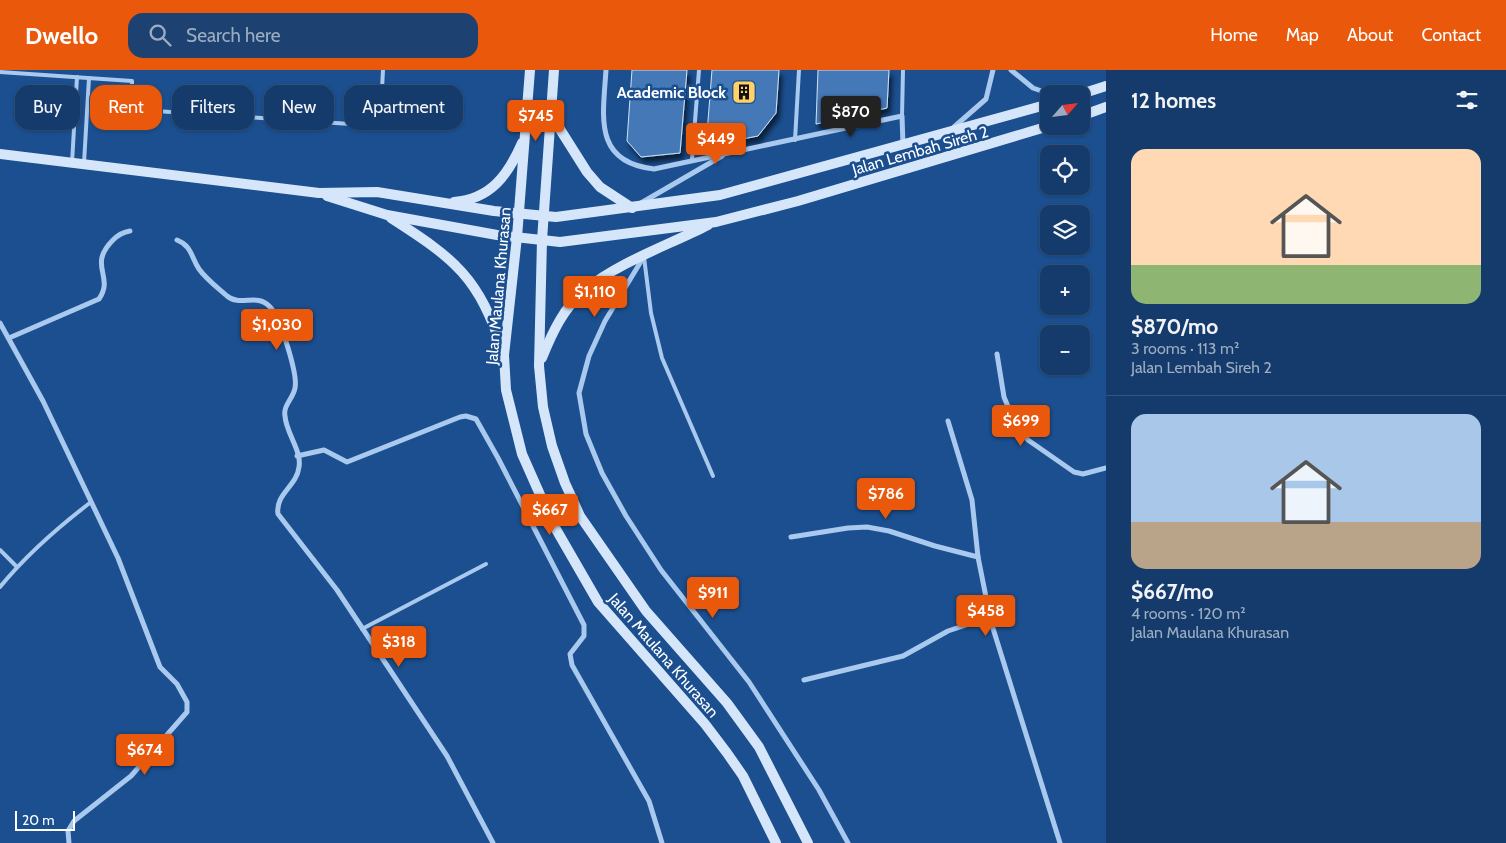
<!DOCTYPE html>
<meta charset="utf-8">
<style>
:root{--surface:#143b6b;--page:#1d4271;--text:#f1f3f6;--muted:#9dadc1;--line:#33557e;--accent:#ea580c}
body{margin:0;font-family:Cabin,sans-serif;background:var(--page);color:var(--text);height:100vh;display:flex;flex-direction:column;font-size:19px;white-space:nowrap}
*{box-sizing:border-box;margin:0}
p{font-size:16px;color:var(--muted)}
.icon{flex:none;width:28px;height:28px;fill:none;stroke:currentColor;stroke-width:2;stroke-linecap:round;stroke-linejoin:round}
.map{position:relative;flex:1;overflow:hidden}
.details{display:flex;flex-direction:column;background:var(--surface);width:400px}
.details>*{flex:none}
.guide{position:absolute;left:15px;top:15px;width:475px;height:45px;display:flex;gap:10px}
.needle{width:32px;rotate:62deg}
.controls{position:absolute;left:1040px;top:15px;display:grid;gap:10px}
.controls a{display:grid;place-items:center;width:50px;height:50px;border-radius:10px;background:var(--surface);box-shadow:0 1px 4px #0004,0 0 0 1px var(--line);font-size:25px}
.scale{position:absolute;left:15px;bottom:12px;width:60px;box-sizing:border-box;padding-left:5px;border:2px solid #fff;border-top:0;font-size:14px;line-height:18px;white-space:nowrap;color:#fff;-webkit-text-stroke:4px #1b4f8f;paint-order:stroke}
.price{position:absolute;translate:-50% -42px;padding:0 11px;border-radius:5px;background:var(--accent);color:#fff;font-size:16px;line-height:32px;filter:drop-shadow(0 1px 2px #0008)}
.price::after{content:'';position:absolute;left:50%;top:30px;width:15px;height:11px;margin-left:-8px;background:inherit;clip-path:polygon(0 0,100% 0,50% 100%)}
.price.active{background:#222;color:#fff}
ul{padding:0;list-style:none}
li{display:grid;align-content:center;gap:10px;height:265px;padding:0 25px}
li+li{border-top:1px solid var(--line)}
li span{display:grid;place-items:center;height:155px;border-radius:15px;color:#555}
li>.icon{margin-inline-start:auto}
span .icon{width:90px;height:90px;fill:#fffc;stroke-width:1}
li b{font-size:21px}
h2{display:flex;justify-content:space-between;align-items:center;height:60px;padding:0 25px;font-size:21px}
.chip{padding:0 18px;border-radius:15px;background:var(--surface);box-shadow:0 1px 4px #0004,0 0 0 1px var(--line);font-size:18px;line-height:45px}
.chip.active{background:var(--accent);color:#fff}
header{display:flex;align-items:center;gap:30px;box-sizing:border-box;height:70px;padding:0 25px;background:var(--accent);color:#fff}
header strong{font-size:24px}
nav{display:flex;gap:28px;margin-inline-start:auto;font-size:18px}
.search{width:350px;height:45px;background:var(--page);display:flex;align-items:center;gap:12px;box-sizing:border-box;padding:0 18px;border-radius:15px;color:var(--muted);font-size:19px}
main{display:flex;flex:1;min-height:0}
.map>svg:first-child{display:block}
</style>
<header>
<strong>Dwello</strong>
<div class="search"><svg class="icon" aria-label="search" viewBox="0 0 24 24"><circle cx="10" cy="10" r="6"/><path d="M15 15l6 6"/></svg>Search here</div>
<nav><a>Home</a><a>Map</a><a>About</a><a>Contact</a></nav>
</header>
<main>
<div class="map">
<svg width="1106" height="773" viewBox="0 0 1106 773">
<defs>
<filter id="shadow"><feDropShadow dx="3" dy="5.5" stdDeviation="2.5" flood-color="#0009"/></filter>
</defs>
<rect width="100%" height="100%" fill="#1b4f8f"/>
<!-- building -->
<g fill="#4478b7" stroke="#cfe3fa" filter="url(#shadow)">
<polygon points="632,0 687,0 680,83 641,87 627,71"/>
<polygon points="712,0 779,0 776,43 758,66 706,76"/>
<polygon points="818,0 889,0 887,38 816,54"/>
</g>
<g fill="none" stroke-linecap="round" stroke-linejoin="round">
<!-- lane -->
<g stroke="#a9c9ee" stroke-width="4">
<polyline points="0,2 132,11 132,32 141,40 380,56 383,0"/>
<polyline points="902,46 903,0"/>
<polyline points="795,70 799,0"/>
<polyline points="692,90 699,0"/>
<polyline points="72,93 77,7"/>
<polyline points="84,93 89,8"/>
<polyline points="644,187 651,243 662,288 713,406"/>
<polyline points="0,480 16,496"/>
<path d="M0,517C27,484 57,458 91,432"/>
<polyline points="362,559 486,494"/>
</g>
<!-- street -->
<g stroke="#a9c9ee" stroke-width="5">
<path d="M606,0C603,47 593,92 654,99L902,46L903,75"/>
<polyline points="1011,0 1033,18 1050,24"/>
<polyline points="954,57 986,29 993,0"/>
<polyline points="641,133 722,86"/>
<path d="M177,170C192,176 191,187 199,199C206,209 218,218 227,226C240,237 257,223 269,236C280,245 298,305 295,318C293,329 283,335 285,346C286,363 302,381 299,397C297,416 275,424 278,444L337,520L447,686L493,773"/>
<polyline points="643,188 605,251 589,286 579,323 586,364 602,403 626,446 661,500 749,612 819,720 848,773"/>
<polyline points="0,253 43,331 118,488 160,597 177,614 187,632 187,642 131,706 74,751 68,761 69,773"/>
<path d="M9,268L99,229C115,206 87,196 113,170C118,165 123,162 130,161"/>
<polyline points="997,284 1004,327 1014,351 1028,370 1074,402 1083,404 1106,398"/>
<polyline points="948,351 972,430 978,487 991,552 1060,773"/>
<polyline points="297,386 324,380 347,392 460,347 466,346 476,349 498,388 584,555 584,566 570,584 572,595 649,731 662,773"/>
<polyline points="791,467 848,458 867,457 889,461 935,476 978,487"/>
<polyline points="804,610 903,586 948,561 969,554 991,552"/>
</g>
<!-- secondary -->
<g stroke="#d6e6fa" stroke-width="10">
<polyline points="530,0 517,167 504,285 506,320 522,384 553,454 598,532 705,654 727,683 743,706 776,773"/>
<polyline points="554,0 542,170 539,296 543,337 552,376 565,413 580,446 646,541 727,633 759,677 808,773"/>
<polyline points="1081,24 1106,16"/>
<polyline points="551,45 587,102 600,117 632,138"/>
<polyline points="1081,46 1106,37"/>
<polyline points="0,84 319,123 377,122 494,141 556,147 720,125 1049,34"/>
<polyline points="327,126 387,145 497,165 560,172 716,152 798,131 1049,56"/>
<path d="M454,132C491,129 508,105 522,73"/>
<path d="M391,148C455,189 479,207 503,282"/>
<path d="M542,288C552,263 564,237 585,220C619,192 669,175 708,155"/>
</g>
</g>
<!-- icons -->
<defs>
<g id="building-square" transform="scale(1.25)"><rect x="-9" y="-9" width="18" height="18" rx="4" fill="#ffd166" stroke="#1b4f8f"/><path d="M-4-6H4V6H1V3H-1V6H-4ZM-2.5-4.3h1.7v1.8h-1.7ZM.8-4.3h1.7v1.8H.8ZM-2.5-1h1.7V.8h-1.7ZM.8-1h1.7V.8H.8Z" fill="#111"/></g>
</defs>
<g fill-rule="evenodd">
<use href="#building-square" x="744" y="22"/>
</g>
<g text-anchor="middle" stroke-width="5" stroke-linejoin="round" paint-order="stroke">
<!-- poi labels -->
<g font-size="16" font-weight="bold" fill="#fff" stroke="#1b4f8f" text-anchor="end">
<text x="726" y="28">Academic Block</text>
</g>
<!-- street labels -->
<g font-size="16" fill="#fff" stroke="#1b4f8f">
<text transform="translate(920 80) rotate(-16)" y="6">Jalan Lembah Sireh 2</text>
<text transform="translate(498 216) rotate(-85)" y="6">Jalan Maulana Khurasan</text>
<text transform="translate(664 585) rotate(49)" y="6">Jalan Maulana Khurasan</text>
</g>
</g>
</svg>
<div class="controls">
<a><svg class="needle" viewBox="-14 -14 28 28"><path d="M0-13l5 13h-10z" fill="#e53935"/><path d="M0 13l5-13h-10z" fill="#9dadc1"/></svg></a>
<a><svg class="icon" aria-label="locate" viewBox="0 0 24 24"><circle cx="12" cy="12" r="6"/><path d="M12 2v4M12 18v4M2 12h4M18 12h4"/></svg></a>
<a><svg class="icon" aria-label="layers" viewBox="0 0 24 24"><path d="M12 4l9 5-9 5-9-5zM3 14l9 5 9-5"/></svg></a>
<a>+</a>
<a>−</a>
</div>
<div class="scale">20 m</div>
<b class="price active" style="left:851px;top:68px">$870</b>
<b class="price" style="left:536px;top:72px">$745</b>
<b class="price" style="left:716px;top:95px">$449</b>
<b class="price" style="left:595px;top:248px">$1,110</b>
<b class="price" style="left:277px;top:281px">$1,030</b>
<b class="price" style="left:1021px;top:377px">$699</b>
<b class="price" style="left:886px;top:450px">$786</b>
<b class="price" style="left:550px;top:466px">$667</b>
<b class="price" style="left:713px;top:549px">$911</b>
<b class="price" style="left:986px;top:567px">$458</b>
<b class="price" style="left:399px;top:598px">$318</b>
<b class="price" style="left:145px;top:706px">$674</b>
<div class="guide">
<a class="chip">Buy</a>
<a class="chip active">Rent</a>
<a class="chip">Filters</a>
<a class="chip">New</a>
<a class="chip">Apartment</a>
</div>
</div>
<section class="details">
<h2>12 homes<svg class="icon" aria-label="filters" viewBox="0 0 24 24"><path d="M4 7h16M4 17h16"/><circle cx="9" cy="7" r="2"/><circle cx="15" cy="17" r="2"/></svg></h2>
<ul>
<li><span style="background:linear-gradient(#ffd9b3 75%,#8fb573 0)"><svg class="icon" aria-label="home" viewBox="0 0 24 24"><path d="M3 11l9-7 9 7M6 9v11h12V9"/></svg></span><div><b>$870/mo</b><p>3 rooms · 113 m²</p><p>Jalan Lembah Sireh 2</p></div></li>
<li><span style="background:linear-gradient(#a9c7e8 70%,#b9a48a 0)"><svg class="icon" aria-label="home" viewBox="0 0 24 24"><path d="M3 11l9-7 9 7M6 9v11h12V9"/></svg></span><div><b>$667/mo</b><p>4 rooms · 120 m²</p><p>Jalan Maulana Khurasan</p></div></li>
</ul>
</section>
</main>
